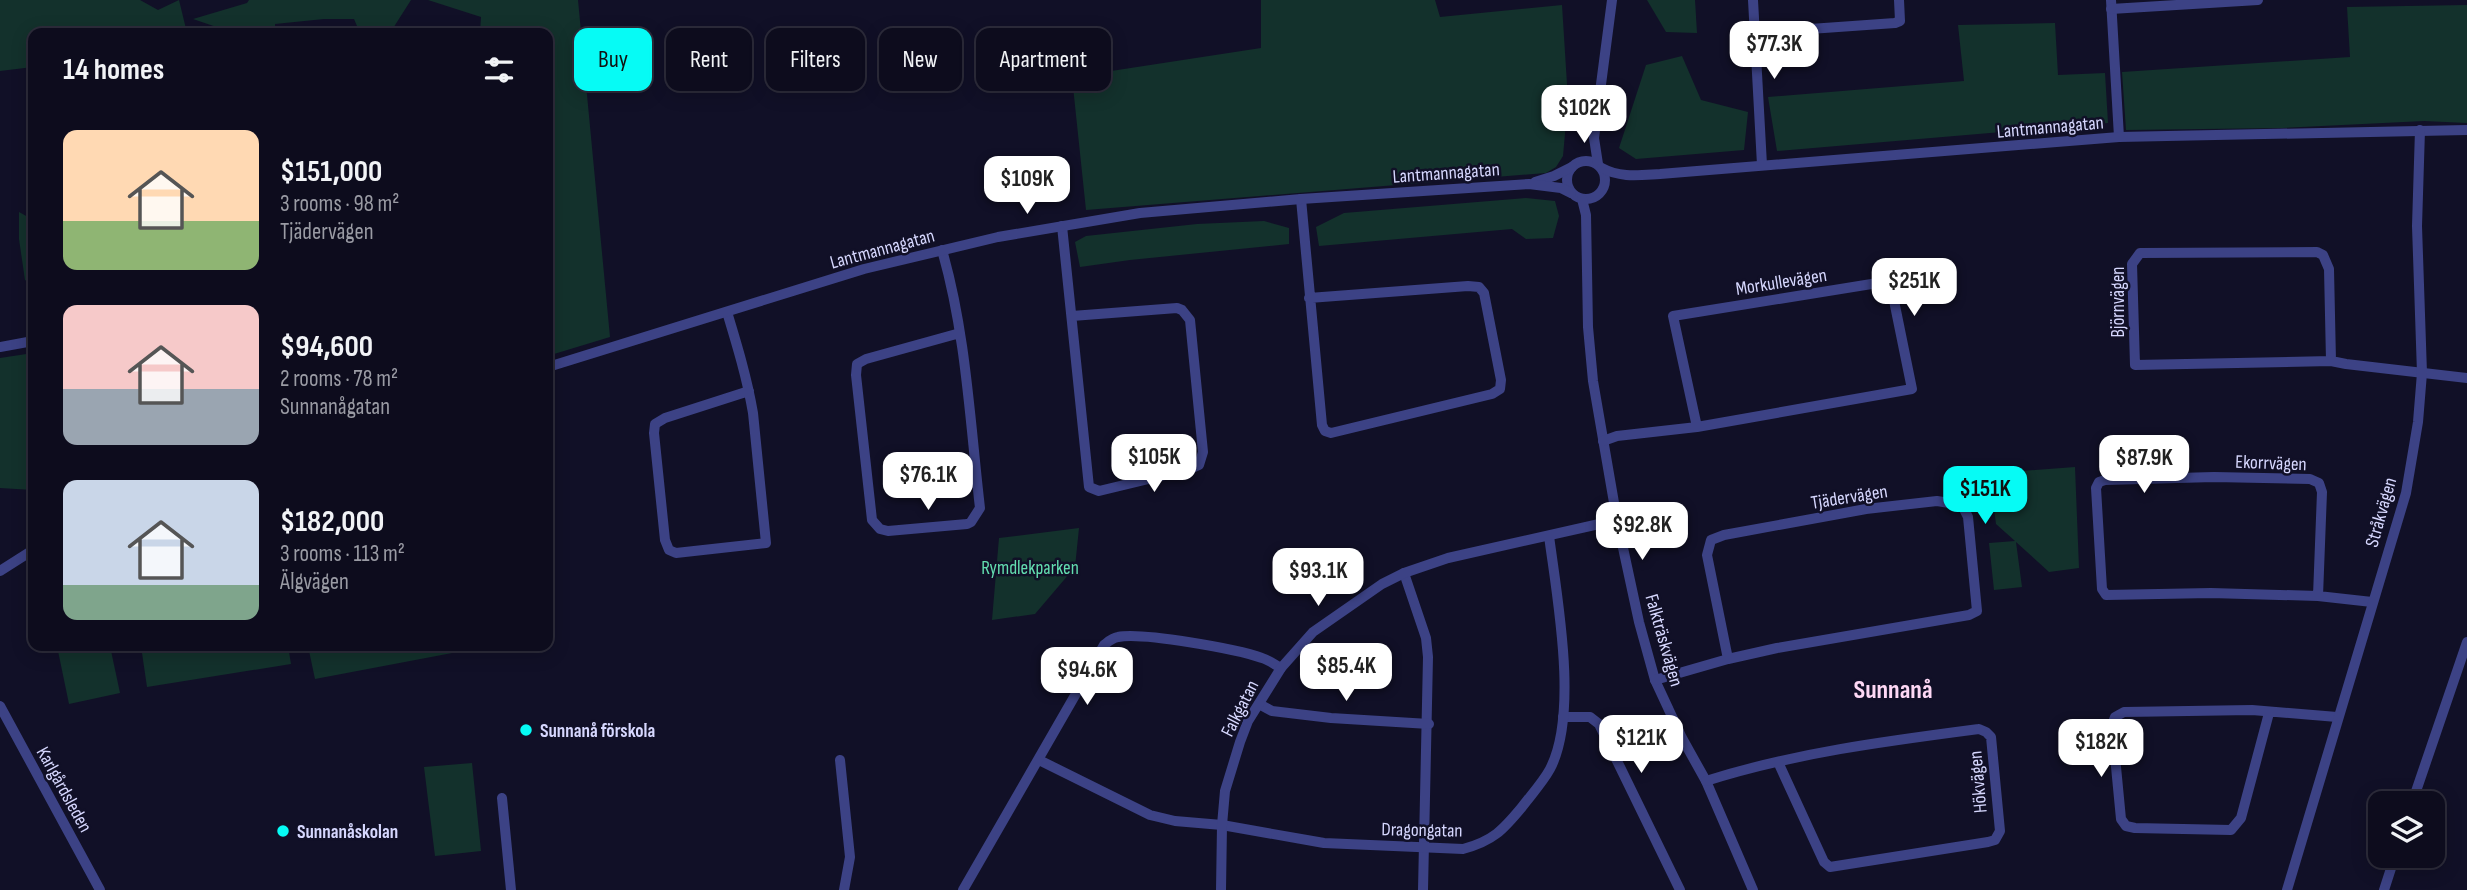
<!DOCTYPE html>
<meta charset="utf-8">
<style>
:root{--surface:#0d0c1d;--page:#1b1a2a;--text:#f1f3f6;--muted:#9a9ba4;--line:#2d2c3b;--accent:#06fbf5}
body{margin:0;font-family:"Sofia Sans Condensed",sans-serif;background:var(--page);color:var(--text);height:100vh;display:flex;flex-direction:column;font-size:26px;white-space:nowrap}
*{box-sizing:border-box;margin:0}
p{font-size:23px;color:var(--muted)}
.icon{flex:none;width:38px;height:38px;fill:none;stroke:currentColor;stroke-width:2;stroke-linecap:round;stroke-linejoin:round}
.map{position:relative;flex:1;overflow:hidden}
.sheet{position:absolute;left:28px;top:28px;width:525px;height:623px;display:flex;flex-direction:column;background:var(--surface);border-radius:14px;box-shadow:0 4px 18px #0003,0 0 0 2px var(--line)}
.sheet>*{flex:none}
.hud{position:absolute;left:574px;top:28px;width:665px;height:63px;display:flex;gap:14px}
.controls{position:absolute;left:2368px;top:791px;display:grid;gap:14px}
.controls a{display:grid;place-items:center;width:77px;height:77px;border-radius:14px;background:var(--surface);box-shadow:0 4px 18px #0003,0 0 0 2px var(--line);font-size:35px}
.price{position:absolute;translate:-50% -60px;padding:0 16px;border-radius:14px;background:#fff;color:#222;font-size:23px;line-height:46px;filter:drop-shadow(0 2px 4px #0008)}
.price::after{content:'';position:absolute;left:50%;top:42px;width:21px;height:16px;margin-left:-10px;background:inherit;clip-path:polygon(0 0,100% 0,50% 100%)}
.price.on{background:var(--accent);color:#111}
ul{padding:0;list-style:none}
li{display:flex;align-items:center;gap:21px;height:175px;padding:0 35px}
li span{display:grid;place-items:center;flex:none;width:196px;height:140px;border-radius:14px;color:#555}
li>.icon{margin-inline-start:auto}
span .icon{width:84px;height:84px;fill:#fffc;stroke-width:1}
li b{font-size:30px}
h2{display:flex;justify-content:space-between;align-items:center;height:84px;padding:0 35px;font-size:30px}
.pill{padding:0 24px;border-radius:14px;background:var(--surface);box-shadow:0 4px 18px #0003,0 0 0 2px var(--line);font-size:24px;line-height:63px}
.pill.on{background:var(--accent);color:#111}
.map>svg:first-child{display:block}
</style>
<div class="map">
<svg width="2467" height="890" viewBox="0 0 2467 890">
<rect width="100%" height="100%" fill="#111027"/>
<!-- green -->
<g fill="#13312c">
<polygon points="0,0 140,0 158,10 179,0 187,33 33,33 33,67 0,71"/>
<polygon points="249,0 411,0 390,33 360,33 354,19 324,19 275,24 275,33 234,33 193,19 247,3"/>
<polygon points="428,0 578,0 610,337 554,354 548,288 548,33 480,33 481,17"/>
<polygon points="1261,0 1435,0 1440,17 1562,5 1568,100 1563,156 1556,167 1546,173 1086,210 1072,77 1261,48"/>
<polygon points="1647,0 1695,0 1697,33 1666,32"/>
<polygon points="2467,5 2467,123 2424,121 2282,128 2126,130 2122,72 2350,57 2347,7"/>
<polygon points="2055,23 2058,75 2105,73 2108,123 1777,151 1768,97 1964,81 1958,25"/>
<polygon points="1682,56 1701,100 1748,112 1744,150 1636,159 1619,148 1646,65"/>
<polygon points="1526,198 1555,201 1559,216 1553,238 1526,239 1512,229 1319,246 1316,227 1344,213"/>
<polygon points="19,212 28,217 33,260 33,285 25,280 19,239"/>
<polygon points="1264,221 1289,228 1289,244 1130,260 1080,267 1075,242 1086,236 1197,224"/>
<polygon points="33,353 33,490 0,488 0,358"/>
<polygon points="2075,467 2079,568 2049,572 2016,542 2022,587 1994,590 1989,543 2015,541 1996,524 1990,476 2022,480 2022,471"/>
<polygon points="1079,528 1075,567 1035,614 992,620 999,538"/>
<polygon points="57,646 110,646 120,693 69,704"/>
<polygon points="141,646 288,646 291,664 147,687"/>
<polygon points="308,646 467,646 468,650 315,679"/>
<polygon points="472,763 481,851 435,856 424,767"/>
</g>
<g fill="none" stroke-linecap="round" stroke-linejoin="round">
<!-- minor -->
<g stroke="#3c4285" stroke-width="10">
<polyline points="1753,0 1762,165"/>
<polyline points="2111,0 2119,137"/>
<polyline points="2111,9 2258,0"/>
<polyline points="1755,33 1895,23 1900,21 1899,0"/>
<circle cx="1586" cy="180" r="19"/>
<polyline points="1598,164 1594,138 1612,0"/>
<path d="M1602,168C1620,178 1640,175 1660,174L2119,137L2467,130"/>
<polyline points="1535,182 1554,176 1572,167"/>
<polyline points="1301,199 1322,425 1325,431 1331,433 1492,394 1500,389 1501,380 1484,293 1479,287 1468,286 1309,298"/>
<polyline points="1582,199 1586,215 1588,327 1593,381 1617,520 1639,622 1655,680 1682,738 1706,781 1753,890"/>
<polyline points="1062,226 1089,487 1099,491 1190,469 1199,465 1203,452 1190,320 1182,310 1177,308 1072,316"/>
<path d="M942,250C966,333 970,422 980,508L971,522L967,524L888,531L880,529L872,520L856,375L857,364L866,359L960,333"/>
<path d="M727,312C737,345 747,378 753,413L766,543L676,553L669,550L665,540L654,433L655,424L665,418L749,391"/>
<polyline points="0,347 33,341"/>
<polyline points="2331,361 2329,269 2323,255 2317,252 2140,253 2132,264 2135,365 2331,361 2346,364 2467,378"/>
<polyline points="548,367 864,269 998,237 1140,213 1301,199 1529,184 1561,188 1571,193"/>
<polyline points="1603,441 1617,436 1697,427 1912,389 1890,281 1673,316 1697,427"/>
<polyline points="0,571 33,550"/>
<polyline points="1404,573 1426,638 1428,657 1423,890"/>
<polyline points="2318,596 2211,593 2106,595 2102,589 2096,488 2099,482 2105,480 2214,477 2310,479 2319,483 2322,492 2318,596 2372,602"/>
<polyline points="1655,680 1728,659 1777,648 1969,615 1977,611 1968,517 1962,505 1937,501 1866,509 1724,535 1711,540 1707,555 1728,659"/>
<polyline points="1259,704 1272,711 1331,718 1429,724"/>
<polyline points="0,706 100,890"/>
<polyline points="2269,713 2241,818 2231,830 2135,828 2126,826 2121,819 2112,725 2115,717 2124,712 2252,710 2337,717"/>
<polyline points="1563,717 1590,717 1599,724 1680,890"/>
<polyline points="840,760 850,857 844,890"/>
<path d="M1039,760L1150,815L1175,821L1222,825L1324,843L1463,849C1493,841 1503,830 1522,807C1531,795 1543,782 1550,769C1579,714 1557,597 1549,536"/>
<path d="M1706,781C1794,753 1887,741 1979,729L1986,732L1991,737L2000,831L1995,840L1988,842L1830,867L1824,862L1778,762"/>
<polyline points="502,798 511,890"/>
<polyline points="2412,803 2467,642"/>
<path d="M963,890L1104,645C1109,641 1112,638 1118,637C1142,632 1237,649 1262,658C1269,660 1275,665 1281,668"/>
<polyline points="1221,890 1222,825 1225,791 1240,742 1248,721 1281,668 1313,632 1382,584 1404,573 1448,558 1617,520"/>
<polyline points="2287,890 2406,493 2418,422 2422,373 2417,226 2420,130"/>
<polyline points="2384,890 2395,856"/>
</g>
</g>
<!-- markers -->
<g fill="#06fbf5" stroke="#111027" stroke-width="2.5">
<circle cx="526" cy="730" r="7"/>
<circle cx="283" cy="831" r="7"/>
</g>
<g text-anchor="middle" stroke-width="5" stroke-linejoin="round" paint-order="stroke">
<!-- street labels -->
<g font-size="19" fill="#d6d7fe" stroke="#111027">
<text transform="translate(2050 126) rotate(-5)" y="7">Lantmannagatan</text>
<text transform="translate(1446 172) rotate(-4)" y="7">Lantmannagatan</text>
<text transform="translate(882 248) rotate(-15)" y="7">Lantmannagatan</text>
<text transform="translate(1781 281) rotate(-9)" y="7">Morkullevägen</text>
<text transform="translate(2117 302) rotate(-90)" y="7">Björnvägen</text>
<text transform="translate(2271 462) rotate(2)" y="7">Ekorrvägen</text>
<text transform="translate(1849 496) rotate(-9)" y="7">Tjädervägen</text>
<text transform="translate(2380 512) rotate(-74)" y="7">Stråkvägen</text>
<text transform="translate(1665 640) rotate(74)" y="7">Falkträskvägen</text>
<text transform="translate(1239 708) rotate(-63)" y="7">Falkgatan</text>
<text transform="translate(1977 782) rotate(-95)" y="7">Hökvägen</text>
<text transform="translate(65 789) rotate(61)" y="7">Karlgårdsleden</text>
<text transform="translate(1422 829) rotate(1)" y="7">Dragongatan</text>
</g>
<!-- park labels -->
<g font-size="19" fill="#63deb0" stroke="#111027">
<text x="1030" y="574">Rymdlekparken</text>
</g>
<!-- poi labels -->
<g font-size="19" font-weight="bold" fill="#d6d7fe" stroke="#111027" text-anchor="start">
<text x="540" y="737">Sunnanå förskola</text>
<text x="297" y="838">Sunnanåskolan</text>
</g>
<!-- district labels -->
<g font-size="26" font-weight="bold" fill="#fed8f5" stroke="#111027">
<text x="1893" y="698">Sunnanå</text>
</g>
</g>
</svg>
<div class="controls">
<a><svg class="icon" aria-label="layers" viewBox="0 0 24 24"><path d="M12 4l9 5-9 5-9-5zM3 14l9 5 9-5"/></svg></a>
</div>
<b class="price" style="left:1774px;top:81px">$77.3K</b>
<b class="price" style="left:1584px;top:145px">$102K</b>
<b class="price" style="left:1027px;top:216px">$109K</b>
<b class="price" style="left:1914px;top:318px">$251K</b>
<b class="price" style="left:1154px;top:494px">$105K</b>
<b class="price" style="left:2144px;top:495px">$87.9K</b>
<b class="price" style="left:928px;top:512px">$76.1K</b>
<b class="price on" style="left:1985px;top:526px">$151K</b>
<b class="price" style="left:1642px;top:562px">$92.8K</b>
<b class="price" style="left:1318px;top:608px">$93.1K</b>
<b class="price" style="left:1346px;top:703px">$85.4K</b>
<b class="price" style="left:1087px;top:707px">$94.6K</b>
<b class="price" style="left:1641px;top:775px">$121K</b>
<b class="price" style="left:2101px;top:779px">$182K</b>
<div class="hud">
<a class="pill on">Buy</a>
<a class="pill">Rent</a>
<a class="pill">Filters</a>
<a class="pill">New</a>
<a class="pill">Apartment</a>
</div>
<section class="sheet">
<h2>14 homes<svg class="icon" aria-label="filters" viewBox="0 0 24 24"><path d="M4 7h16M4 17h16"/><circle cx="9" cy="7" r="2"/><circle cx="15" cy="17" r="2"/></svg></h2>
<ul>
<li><span style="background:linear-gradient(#ffd9b3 65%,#8fb573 0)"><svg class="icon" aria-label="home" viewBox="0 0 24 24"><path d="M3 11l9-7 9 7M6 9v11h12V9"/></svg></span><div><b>$151,000</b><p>3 rooms · 98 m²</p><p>Tjädervägen</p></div></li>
<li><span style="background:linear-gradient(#f6c9c9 60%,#9aa5b1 0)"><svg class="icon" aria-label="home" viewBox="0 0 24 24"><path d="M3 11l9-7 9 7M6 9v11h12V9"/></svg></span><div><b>$94,600</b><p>2 rooms · 78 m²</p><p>Sunnanågatan</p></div></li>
<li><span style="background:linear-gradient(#c9d6e8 75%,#7fa58c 0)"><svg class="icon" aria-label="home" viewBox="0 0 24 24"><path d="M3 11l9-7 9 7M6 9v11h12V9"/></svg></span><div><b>$182,000</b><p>3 rooms · 113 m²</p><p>Älgvägen</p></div></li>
</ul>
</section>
</div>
